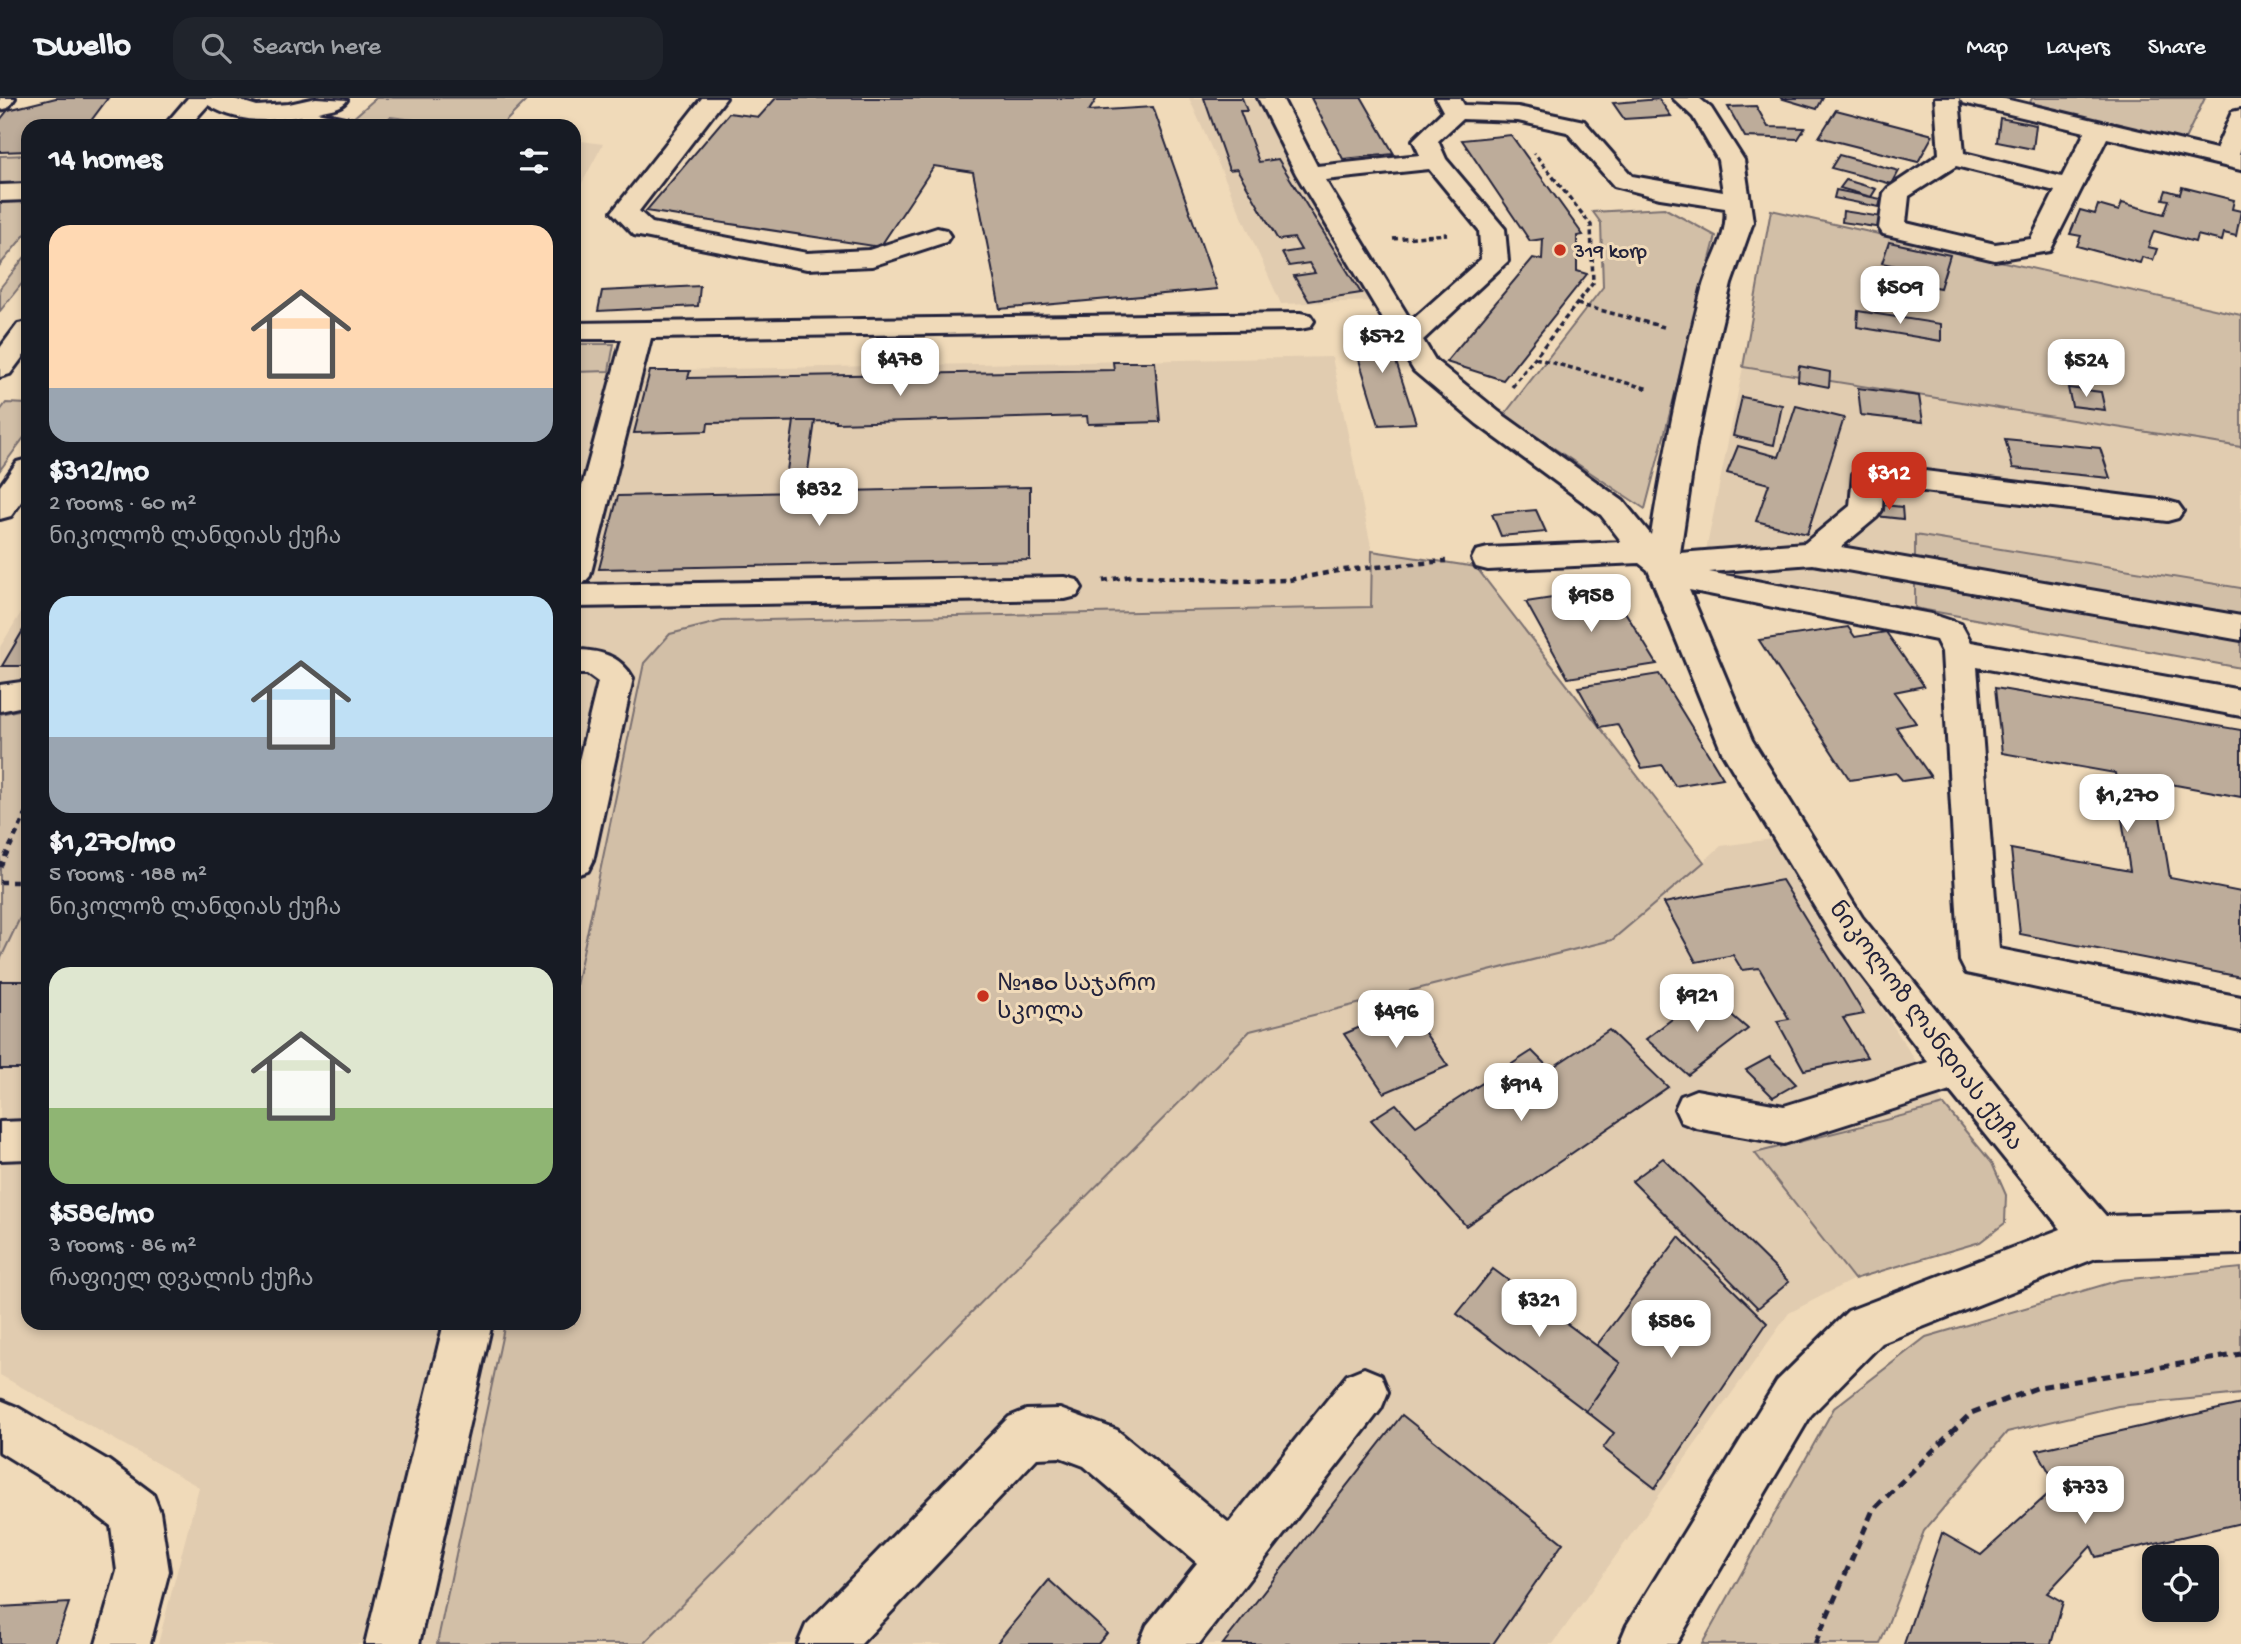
<!DOCTYPE html>
<meta charset="utf-8">
<style>
:root{--surface:#171b24;--page:#20242c;--text:#f1f3f6;--muted:#9ea1a6;--line:#363941;--accent:#c8321e}
body{margin:0;font-family:"Gochi Hand","Noto Sans Georgian",sans-serif;background:var(--page);color:var(--text);height:100vh;display:flex;flex-direction:column;font-size:26px;white-space:nowrap}
*{box-sizing:border-box;margin:0}
p{font-size:23px;color:var(--muted)}
.icon{flex:none;width:38px;height:38px;fill:none;stroke:currentColor;stroke-width:2;stroke-linecap:round;stroke-linejoin:round}
.map{position:relative;flex:1;overflow:hidden}
.panel{position:absolute;left:21px;top:21px;width:560px;height:1211px;display:flex;flex-direction:column;background:var(--surface);border-radius:21px;box-shadow:0 4px 10px #0003}
.panel>*{flex:none}
.controls{position:absolute;left:2142px;top:1447px;display:grid;gap:14px}
.controls a{display:grid;place-items:center;width:77px;height:77px;border-radius:14px;background:var(--surface);box-shadow:0 4px 10px #0003;font-size:35px}
.price{position:absolute;translate:-50% -60px;padding:0 16px;border-radius:14px;background:#fff;color:#222;font-size:23px;line-height:46px;filter:drop-shadow(0 2px 4px #0008)}
.price::after{content:'';position:absolute;left:50%;top:42px;width:21px;height:16px;margin-left:-10px;background:inherit;clip-path:polygon(0 0,100% 0,50% 100%)}
.price.selected{background:var(--accent);color:#fff}
ul{padding:0;list-style:none}
li{display:grid;align-content:center;gap:14px;height:371px;padding:0 28px}
li span{display:grid;place-items:center;height:217px;border-radius:21px;color:#555}
li>.icon{margin-inline-start:auto}
span .icon{width:126px;height:126px;fill:#fffc;stroke-width:1}
li b{font-size:30px}
h2{display:flex;justify-content:space-between;align-items:center;height:84px;padding:0 28px;font-size:30px}
header{display:flex;align-items:center;gap:42px;box-sizing:border-box;height:98px;padding:0 35px;background:var(--surface);border-bottom:2px solid var(--line)}
header strong{font-size:33px}
nav{display:flex;gap:38px;margin-inline-start:auto;font-size:24px}
.search{width:490px;height:63px;background:var(--page);display:flex;align-items:center;gap:18px;box-sizing:border-box;padding:0 24px;border-radius:21px;color:var(--muted);font-size:26px}
.map>svg:first-child{display:block}
</style>
<header>
<strong>Dwello</strong>
<div class="search"><svg class="icon" aria-label="search" viewBox="0 0 24 24"><circle cx="10" cy="10" r="6"/><path d="M15 15l6 6"/></svg>Search here</div>
<nav><a>Map</a><a>Layers</a><a>Share</a></nav>
</header>
<div class="map">
<svg width="2241" height="1546" viewBox="0 0 2241 1546">
<rect width="100%" height="100%" fill="#f0dab9"/>
<filter id="ink" filterUnits="userSpaceOnUse"><feTurbulence type="fractalNoise" baseFrequency=".0143" numOctaves="2"/><feDisplacementMap in="SourceGraphic" scale="14" xChannelSelector="R" yChannelSelector="G"/><feConvolveMatrix kernelMatrix="1 2 1 2 8 2 1 2 1" color-interpolation-filters="sRGB"/></filter>
<g filter="url(#ink)">
<!-- built -->
<g fill="#e1ccb0">
<polygon points="1189,0 1259,0 1377,203 1281,206"/>
<polygon points="574,42 603,46 574,100"/>
<polygon points="1332,259 1372,453 1476,469 1704,763 1721,748 1773,741 1944,1007 1767,1053 1854,1181 1789,1215 1553,1546 158,1546 199,1389 0,1277 0,862 28,803 28,1225 574,1225 574,274"/>
<polygon points="1743,269 2241,349 2241,490 1916,437 1915,510 1702,473"/>
<polygon points="28,503 28,610 0,616 0,549"/>
</g>
<!-- green -->
<g fill="#d2bfa7" stroke="#7a7071" stroke-width="2">
<polygon points="376,0 529,0 501,28 466,28 390,19 381,28 344,28"/>
<polygon points="2032,0 2205,0 2184,43 2028,9"/>
<polygon points="28,57 28,133 0,167 0,58"/>
<polygon points="1664,110 1716,138 1645,411 1504,317 1603,189 1601,125 1593,114"/>
<polygon points="1771,112 2241,217 2241,349 1743,269"/>
<polygon points="28,155 28,178 0,213 0,190"/>
<polygon points="574,246 614,246 609,273 574,274"/>
<polygon points="6,305 28,306 28,334 0,372 0,313"/>
<polygon points="1915,437 2241,490 2241,570 1915,510"/>
<polygon points="1372,453 1476,469 1704,764 1612,842 1250,933 643,1546 437,1546 505,1225 574,1225 574,897 644,565 670,536 722,523 1371,509"/>
<polygon points="28,610 28,803 0,862 0,616"/>
<polygon points="1944,1007 1992,1065 2006,1097 2005,1125 1980,1144 1854,1181 1755,1055"/>
<polygon points="2241,1170 2241,1296 2118,1308 2007,1334 1924,1433 1880,1546 1702,1546 1834,1310 1926,1239 2120,1182"/>
</g>
<!-- building -->
<g fill="#bdac9a" stroke="#22223b" stroke-width="2">
<polygon points="56,0 108,0 87,28 28,28 28,53 0,54 0,22 8,12"/>
<polygon points="776,0 1097,0 1089,13 1153,9 1217,191 1000,211 973,74 934,68 880,149 646,113 729,15 759,19"/>
<polygon points="1204,0 1242,0 1247,13 1240,13 1259,64 1278,61 1361,195 1309,203 1294,178 1315,175 1309,165 1289,168 1282,155 1301,152 1294,140 1278,142 1237,71 1229,72"/>
<polygon points="1311,0 1362,0 1394,56 1343,61"/>
<polygon points="1780,0 1823,0 1817,11"/>
<polygon points="1659,1 1671,18 1624,21 1613,5"/>
<polygon points="1756,8 1768,29 1805,30 1798,41 1745,39 1728,9"/>
<polygon points="1836,12 1933,37 1918,64 1819,39"/>
<polygon points="2000,20 2036,27 2033,51 1997,44"/>
<polygon points="1511,37 1583,137 1577,138 1577,173 1587,176 1503,282 1446,264 1533,160 1542,162 1543,141 1530,143 1462,42"/>
<polygon points="1839,57 1899,73 1892,86 1831,70"/>
<polygon points="1846,82 1876,91 1871,99 1840,90"/>
<polygon points="2182,89 2234,102 2232,111 2241,113 2236,138 2224,135 2222,143 2197,137 2195,144 2154,133 2148,149 2157,151 2153,162 2142,159 2140,165 2077,148 2081,138 2070,136 2080,112 2095,116 2098,107 2119,113 2122,105 2164,116 2169,102 2163,101 2166,92 2180,96"/>
<polygon points="1836,92 1881,101 1879,109 1834,100"/>
<polygon points="1843,113 1882,119 1882,130 1842,124"/>
<polygon points="1889,144 1950,157 1940,190 1910,184 1914,172 1882,165"/>
<polygon points="700,188 698,208 598,213 602,193"/>
<polygon points="1858,213 1941,226 1941,243 1857,229"/>
<polygon points="1384,227 1416,325 1379,327 1349,229"/>
<polygon points="1113,264 1155,264 1160,324 1088,326 1087,318 836,325 836,323 708,325 707,333 634,335 650,273 690,273 688,280 1114,272"/>
<polygon points="1799,268 1830,274 1829,289 1798,283"/>
<polygon points="1858,290 1919,298 1923,324 1861,317"/>
<polygon points="2068,290 2101,294 2105,312 2072,308"/>
<polygon points="1742,299 1782,307 1774,347 1733,338"/>
<polygon points="1796,308 1844,320 1807,436 1756,423 1769,386 1727,375 1738,348 1779,359"/>
<polygon points="794,323 815,323 805,394 784,394"/>
<polygon points="2005,341 2100,350 2110,380 2013,370"/>
<polygon points="1030,389 1030,462 599,471 618,398"/>
<polygon points="1875,406 1902,409 1903,421 1876,418"/>
<polygon points="1536,412 1546,434 1501,438 1492,416"/>
<polygon points="1611,491 1657,566 1568,580 1526,504"/>
<polygon points="28,524 28,568 2,568"/>
<polygon points="1848,529 1855,539 1886,534 1924,588 1894,594 1916,625 1896,629 1931,679 1903,683 1896,675 1850,682 1759,542"/>
<polygon points="1659,576 1723,680 1675,688 1662,667 1642,670 1617,626 1600,629 1578,589"/>
<polygon points="1995,590 2241,632 2241,699 2154,683 2170,780 2241,794 2241,879 2020,836 2011,751 2130,773 2115,675 2002,655"/>
<polygon points="1782,782 1864,916 1843,920 1867,959 1804,972 1777,923 1789,921 1759,870 1742,872 1733,857 1696,864 1664,805"/>
<rect x="0" y="883" width="28" height="88"/>
<polygon points="1706,895 1748,931 1688,977 1646,941"/>
<polygon points="1407,909 1448,968 1384,995 1344,936"/>
<polygon points="1609,932 1668,989 1466,1128 1371,1022 1396,1006 1416,1028 1532,953 1550,971"/>
<polygon points="1770,959 1796,986 1773,999 1746,972"/>
<polygon points="1663,1060 1789,1184 1758,1210 1632,1083"/>
<polygon points="1679,1139 1767,1225 1655,1390 1603,1350 1614,1335 1586,1313 1620,1265 1597,1247"/>
<polygon points="1493,1171 1620,1265 1586,1313 1457,1216"/>
<polygon points="2241,1306 2241,1425 2096,1459 2091,1448 2047,1495 2063,1504 2051,1546 1904,1546 1942,1435 1981,1457 2057,1388 2037,1352"/>
<polygon points="1402,1317 1563,1445 1493,1546 1223,1546"/>
<polygon points="1049,1482 1107,1535 1098,1546 996,1546"/>
<polygon points="69,1505 55,1546 0,1546 0,1509"/>
</g>
<g fill="none" stroke-linecap="round" stroke-linejoin="round">
<!-- minor casing -->
<g stroke="#22223b" stroke-width="6">
<g id="minor">
<polygon points="0,0 15,0 8,10 0,12"/>
<polygon points="702,0 726,0 639,113 652,125 807,155 869,152 937,130 946,132 950,138 946,144 872,168 807,171 634,137 612,114"/>
<path d="M1258,0H1282L1317,68L1420,57L1413,42L1443,13L1436,0H1460L1464,7L1518,9L1584,23L1632,78L1723,94L1718,62L1693,19L1673,0H1699L1711,10L1744,62L1753,124L1731,186L1718,240L1696,346L1680,455L1805,445L1850,408L1853,376L1857,369L1868,366L2167,403L2178,406L2183,413L2178,420L2167,423L1883,388L1882,412L1877,419L1841,449L2241,518V542L1813,466L1709,474L1931,516L1961,526L1971,544L2241,592V618L1977,569L1999,851L2241,899V933L1966,875L1960,863L1942,554L1936,542L1689,492L1752,642L1862,819L2036,1037L2106,1118L2241,1114V1156L2096,1160L1882,1245L1811,1317L1676,1546H1619L1627,1527L1777,1283L1848,1213L2061,1131L1950,993L1784,1046L1696,1030L1681,1024L1675,1011L1681,998L1696,992L1784,1008L1928,964L1834,841L1722,654L1648,472L1639,465L1488,472L1476,469L1472,461L1476,453L1488,450L1622,444L1601,417L1477,326L1414,273L1296,76ZM1462,21L1518,23L1567,34L1614,88L1660,100L1725,110C1729,138 1709,164 1702,191C1681,272 1664,354 1651,437L1623,403L1499,314L1435,262L1423,242L1508,163L1505,131L1446,61L1438,43ZM1429,71L1479,132L1481,161L1411,223L1325,82Z"/>
<path d="M1935,0H1959L1964,55L2062,79L2085,34L1963,5L1959,0H2001L2216,51L2232,14L2241,12V50L2239,56H2241V72L2107,40L2050,153L1995,162L1883,136L1879,130L1884,95L1888,90L1939,56ZM1956,68L2055,93L2031,141L1995,146L1906,125L1909,98Z"/>
<polygon points="312,13 359,23 362,28 315,28 303,25 300,20 303,15"/>
<polygon points="28,86 28,102 0,103 0,87"/>
<polygon points="1300,215 1310,217 1314,223 1310,229 1300,231 651,240 590,478 582,487 1065,479 1077,482 1082,490 1077,498 1065,501 574,509 574,418 622,241 574,241 574,225"/>
<path d="M574,552C599,552 620,557 633,580L593,763L588,773L574,778V683L598,584L587,576H574Z"/>
<polygon points="28,583 28,607 0,613 0,587"/>
<polygon points="28,1023 28,1061 0,1062 0,1024"/>
<polygon points="444,1225 492,1225 419,1546 365,1546"/>
<polygon points="1364,1270 1381,1277 1388,1294 1381,1311 1199,1546 1139,1546 1147,1527 1197,1465 1084,1368 1060,1359 1037,1360 861,1546 798,1546 806,1527 1009,1319 1026,1312 1060,1311 1117,1332 1229,1425 1347,1277"/>
<polygon points="0,1302 17,1309 109,1363 153,1396 160,1414 169,1473 150,1546 96,1546 117,1473 111,1428 73,1399 0,1354"/>
</g>
</g>
<!-- major casing -->
<g stroke="#22223b" stroke-width="6">
<g id="major">
<path d="M188,0H231L257,8L289,6L316,0L347,2C342,10 331,11 322,13C284,23 244,29 208,7L189,28H164Z"/>
<polygon points="28,224 28,252 10,276 0,279 0,250 18,226"/>
<polygon points="28,361 28,394 11,418 0,421 0,388 17,364"/>
</g>
</g>
<!-- path-far2 -->
<g stroke="#22223b" stroke-width="3.5" stroke-dasharray="5 3.5" stroke-linecap="butt">
<polyline points="1393,141 1447,136"/>
<polyline points="1577,206 1664,229"/>
<polyline points="1535,260 1649,291"/>
<polyline points="1512,289 1593,185 1591,127 1534,55"/>
</g>
<!-- path-far1 -->
<g stroke="#22223b" stroke-width="4.5" stroke-dasharray="6 5" stroke-linecap="butt">
<polyline points="1103,483 1130,478 1237,483 1289,482 1343,472 1446,463"/>
<polyline points="0,769 28,712"/>
<polyline points="0,784 28,784"/>
</g>
<!-- path -->
<polyline stroke="#22223b" stroke-width="5" stroke-dasharray="9 6" stroke-linecap="butt" points="1815,1546 1873,1412 1971,1315 2039,1289 2241,1256"/>
<!-- minor -->
<use href="#minor" fill="#f0dab9" fill-rule="evenodd"/>
<!-- major -->
<use href="#major" fill="#f0dab9" fill-rule="evenodd"/>
</g>
</g>
<!-- markers -->
<g fill="#c8321e" stroke="#f0dab9" stroke-width="2.5">
<circle cx="1560" cy="152" r="7"/>
<circle cx="983" cy="898" r="7"/>
</g>
<g text-anchor="middle" stroke-width="6" stroke-linejoin="round" paint-order="stroke">
<!-- far-poi labels -->
<g font-size="21" fill="#22223b" stroke="#f0dab9" text-anchor="start">
<text x="1574" y="159">319 korp</text>
</g>
<!-- poi labels -->
<g font-size="24" fill="#22223b" stroke="#f0dab9" text-anchor="start">
<text x="997" y="892">№180 საჯარო<tspan x="997" dy="28">სკოლა</tspan></text>
</g>
<!-- street labels -->
<g font-size="24" fill="#22223b" stroke="#f0dab9">
<text transform="translate(1927 927) rotate(53)" y="8">ნიკოლოზ ლანდიას ქუჩა</text>
</g>
</g>
</svg>
<div class="controls">
<a><svg class="icon" aria-label="locate" viewBox="0 0 24 24"><circle cx="12" cy="12" r="6"/><path d="M12 2v4M12 18v4M2 12h4M18 12h4"/></svg></a>
</div>
<b class="price" style="left:1900px;top:228px">$509</b>
<b class="price" style="left:1382px;top:277px">$572</b>
<b class="price" style="left:900px;top:300px">$478</b>
<b class="price" style="left:2086px;top:301px">$524</b>
<b class="price selected" style="left:1889px;top:414px">$312</b>
<b class="price" style="left:819px;top:430px">$832</b>
<b class="price" style="left:1591px;top:536px">$958</b>
<b class="price" style="left:2127px;top:736px">$1,270</b>
<b class="price" style="left:1697px;top:936px">$921</b>
<b class="price" style="left:1396px;top:952px">$496</b>
<b class="price" style="left:1521px;top:1025px">$914</b>
<b class="price" style="left:1539px;top:1241px">$321</b>
<b class="price" style="left:1671px;top:1262px">$586</b>
<b class="price" style="left:2085px;top:1428px">$733</b>
<section class="panel">
<h2>14 homes<svg class="icon" aria-label="filters" viewBox="0 0 24 24"><path d="M4 7h16M4 17h16"/><circle cx="9" cy="7" r="2"/><circle cx="15" cy="17" r="2"/></svg></h2>
<ul>
<li><span style="background:linear-gradient(#ffd9b3 75%,#9aa5b1 0)"><svg class="icon" aria-label="home" viewBox="0 0 24 24"><path d="M3 11l9-7 9 7M6 9v11h12V9"/></svg></span><div><b>$312/mo</b><p>2 rooms · 60 m²</p><p>ნიკოლოზ ლანდიას ქუჩა</p></div></li>
<li><span style="background:linear-gradient(#bfe0f5 65%,#9aa5b1 0)"><svg class="icon" aria-label="home" viewBox="0 0 24 24"><path d="M3 11l9-7 9 7M6 9v11h12V9"/></svg></span><div><b>$1,270/mo</b><p>5 rooms · 188 m²</p><p>ნიკოლოზ ლანდიას ქუჩა</p></div></li>
<li><span style="background:linear-gradient(#dfe7d0 65%,#8fb573 0)"><svg class="icon" aria-label="home" viewBox="0 0 24 24"><path d="M3 11l9-7 9 7M6 9v11h12V9"/></svg></span><div><b>$586/mo</b><p>3 rooms · 86 m²</p><p>რაფიელ დვალის ქუჩა</p></div></li>
</ul>
</section>
</div>
